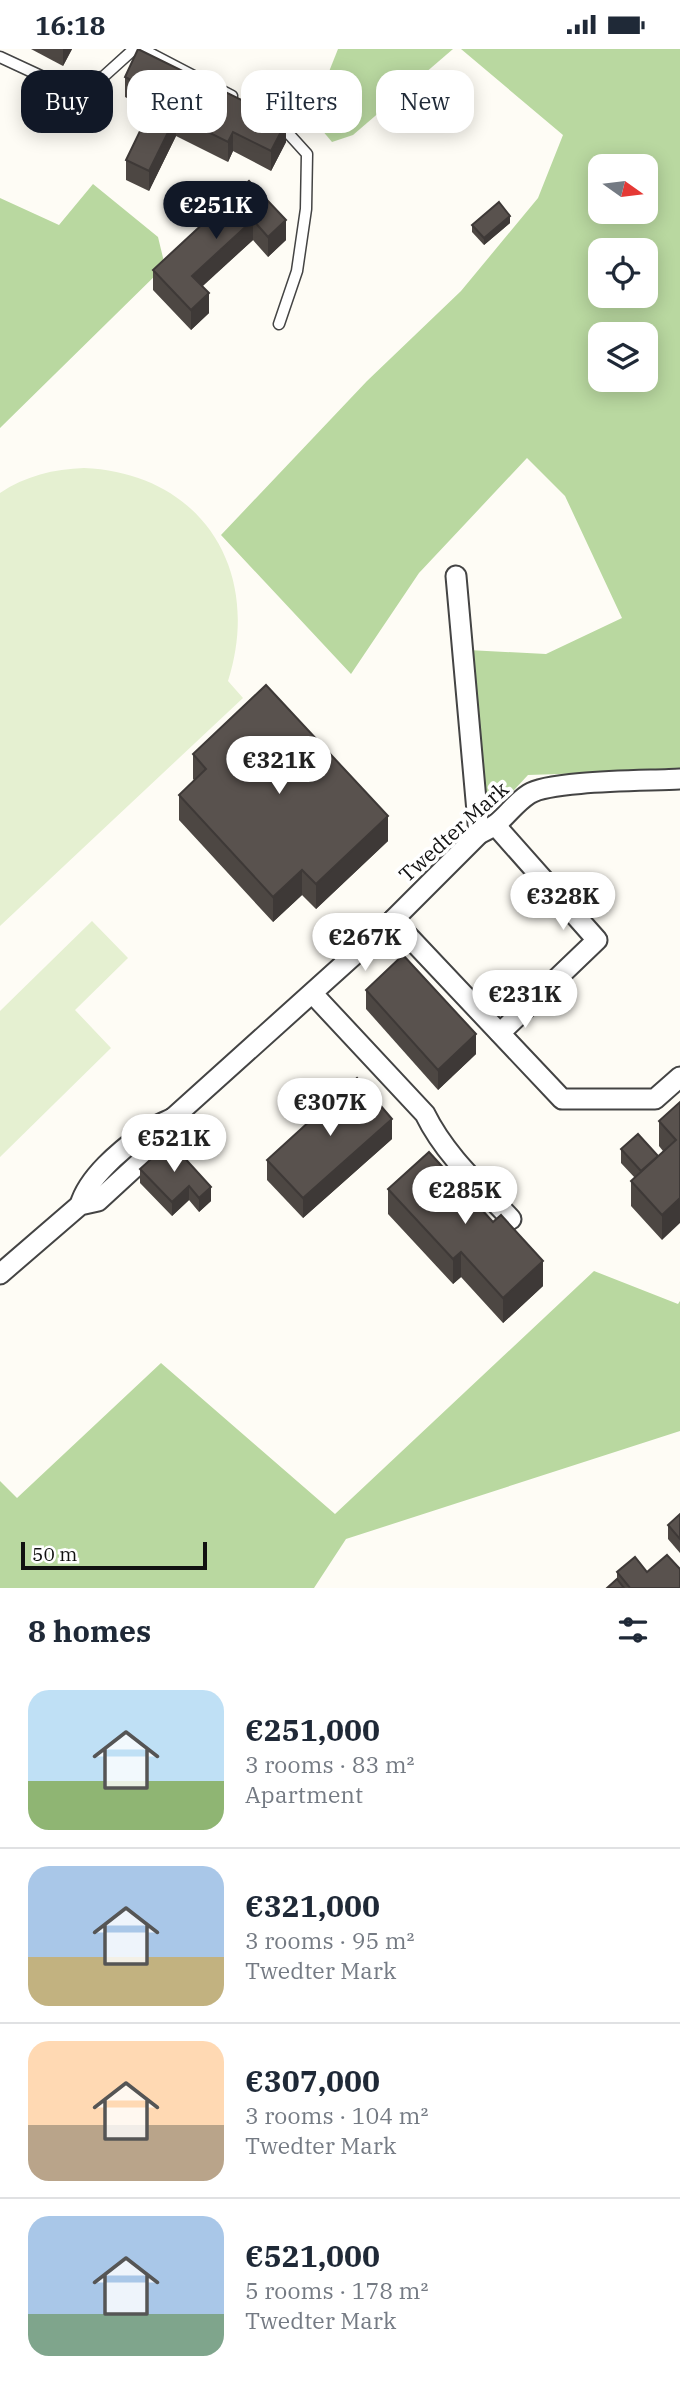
<!DOCTYPE html>
<meta charset="utf-8">
<style>
:root{--surface:#fff;--page:#f2f2f3;--text:#1f2937;--muted:#747a83;--line:#e0e1e3;--accent:#111827}
body{margin:0;font-family:"IBM Plex Serif",serif;background:var(--page);color:var(--text);height:100vh;display:flex;flex-direction:column;font-size:26px;white-space:nowrap}
*{box-sizing:border-box;margin:0}
p{font-size:23px;color:var(--muted)}
.icon{flex:none;width:38px;height:38px;fill:none;stroke:currentColor;stroke-width:2;stroke-linecap:round;stroke-linejoin:round}
.map{position:relative;height:1539px;overflow:hidden}
.panel{display:flex;flex-direction:column;background:var(--surface);flex:1}
.panel>*{flex:none}
.banner{position:absolute;left:21px;top:21px;width:639px;height:63px;display:flex;gap:14px}
.needle{width:46px;rotate:104deg}
.buttons{position:absolute;left:588px;top:105px;display:grid;gap:14px}
.buttons a{display:grid;place-items:center;width:70px;height:70px;border-radius:14px;background:var(--surface);box-shadow:0 4px 18px #0003;font-size:35px}
.scale{position:absolute;left:21px;bottom:18px;width:186px;box-sizing:border-box;padding-left:7px;border:4px solid #111;border-top:0;font-size:19px;line-height:24px;white-space:nowrap;color:#111;-webkit-text-stroke:5px #fff;paint-order:stroke}
.price{position:absolute;translate:-50% -60px;padding:0 16px;border-radius:24px;background:#fff;color:#222;font-size:23px;line-height:46px;filter:drop-shadow(0 2px 4px #0008)}
.price::after{content:'';position:absolute;left:50%;top:42px;width:21px;height:16px;margin-left:-10px;background:inherit;clip-path:polygon(0 0,100% 0,50% 100%)}
.price.selected{background:var(--accent);color:#fff}
ul{padding:0;list-style:none}
li{display:flex;align-items:center;gap:21px;height:175px;padding:0 28px}
li+li{border-top:2px solid var(--line)}
li span{display:grid;place-items:center;flex:none;width:196px;height:140px;border-radius:21px;color:#555}
li>.icon{margin-inline-start:auto}
span .icon{width:84px;height:84px;fill:#fffc;stroke-width:1}
li b{font-size:30px}
h2{display:flex;justify-content:space-between;align-items:center;height:84px;padding:0 28px;font-size:30px}
.pill{padding:0 24px;border-radius:21px;background:var(--surface);box-shadow:0 4px 18px #0003;font-size:24px;line-height:63px}
.pill.selected{background:var(--accent);color:#fff}
.status{display:flex;justify-content:space-between;align-items:center;height:49px;padding:0 35px;background:var(--surface);direction:ltr}
.status svg{height:19px;fill:currentColor}
.map>svg:first-child{display:block}
</style>
<div class="status"><b>16:18</b><svg viewBox="0 0 49 12"><path d="M0 12V9h3v3zM5 12V6h3v6zM10 12V3h3v9zM15 12V0h3v12zM26 1h20v11H26zM47 4h2v5h-2z"/></svg></div>
<div class="map">
<svg width="680" height="1539" viewBox="0 0 680 1539">
<rect width="100%" height="100%" fill="#fefcf5"/>
<!-- forest -->
<g fill="#b9d8a0" fill-rule="evenodd">
<polygon points="338,0 453,0 353,86 332,93 311,68"/>
<path d="M461,0H680V721L528,726L501,755L484,757L468,601L546,605L622,569L565,447L527,409L419,524L351,625L221,486L367,332L461,242L538,149L563,86ZM600,117H646V163H600ZM600,201H646V247H600ZM600,285H646V331H600Z"/>
<polygon points="93,135 158,188 165,217 0,379 0,149 59,176"/>
<polygon points="594,1222 678,1255 680,1252 680,1382 346,1490 314,1539 0,1539 0,1432 17,1449 161,1314 335,1465"/>
</g>
<!-- pitch -->
<g fill="#e5f0d1">
<path d="M84,419C202,424 263,522 228,632L243,649L0,877V444C25,427 54,420 84,419Z"/>
<polygon points="92,872 128,909 75,961 111,999 0,1108 0,962"/>
</g>
<g fill="none" stroke-linecap="round" stroke-linejoin="round">
<!-- lane casing -->
<g stroke="#444" stroke-width="13">
<g id="lane">
<polyline points="142,0 232,47"/>
<polyline points="0,8 56,34 103,28 134,0"/>
<polyline points="278,73 307,105 306,160 297,222 279,275"/>
</g>
</g>
<!-- street casing -->
<g stroke="#444" stroke-width="23">
<g id="street">
<polyline points="456,527 479,785"/>
<polyline points="496,777 597,891 500,984"/>
<polyline points="393,871 562,1050 655,1050 680,1028"/>
<path d="M313,945L425,1065C445,1106 480,1137 511,1170"/>
<path d="M80,1156C88,1128 120,1102 144,1084C152,1078 163,1074 173,1069"/>
<path d="M0,1225L80,1156L98,1152L160,1095L173,1069L393,871L479,785C505,774 509,758 529,745C550,731 650,732 680,730"/>
</g>
</g>
<!-- lane -->
<use href="#lane" stroke="#fff" stroke-width="10"/>
<!-- street -->
<use href="#street" stroke="#fff" stroke-width="19"/>
</g>
<!-- wall -->
<g fill="#4d4743">
<polygon points="31,0 72,0 63,17"/>
<polygon points="125,28 286,93 271,122 233,102 228,113 176,87 149,142 126,131 126,111 151,61 125,48"/>
<polygon points="249,132 286,191 268,208 253,191 202,237 209,264 191,281 153,241 153,221"/>
<polygon points="510,174 484,196 472,183 472,176"/>
<polygon points="193,705 388,792 316,860 302,846 273,873 179,771 179,746 194,731 193,730"/>
<polygon points="366,941 476,1005 438,1041 366,960"/>
<polygon points="680,1053 662,1191 631,1157 631,1132 635,1129 621,1114 621,1100 658,1107 663,1102 659,1097 659,1072"/>
<polygon points="392,1090 303,1169 267,1131 267,1111"/>
<polygon points="170,1093 211,1152 199,1163 189,1151 172,1167 140,1134 140,1120"/>
<polygon points="388,1140 543,1237 503,1274 461,1228 453,1235 388,1165"/>
<polygon points="680,1465 680,1504 668,1490 668,1476"/>
<polygon points="617,1523 647,1523 680,1539 607,1539 617,1530"/>
</g>
<!-- shaded-wall -->
<g fill="#3e3937">
<polygon points="63,0 72,0 63,17"/>
<polygon points="176,67 176,87 149,142 149,122"/>
<polygon points="286,73 286,93 271,122 271,102"/>
<polygon points="233,83 233,102 228,113 228,93"/>
<polygon points="510,167 510,174 484,196 484,189"/>
<polygon points="253,171 253,191 192,247 192,227"/>
<polygon points="286,171 286,191 268,208 268,188"/>
<polygon points="209,244 209,264 191,281 191,261"/>
<polygon points="388,767 388,792 316,860 316,835"/>
<polygon points="302,821 302,846 273,873 273,848"/>
<polygon points="476,985 476,1005 438,1041 438,1021"/>
<polygon points="392,1070 392,1090 303,1169 303,1149"/>
<polygon points="189,1137 189,1151 172,1167 172,1153"/>
<polygon points="211,1138 211,1152 199,1163 199,1149"/>
<polygon points="680,1149 680,1174 662,1191 662,1166"/>
<polygon points="461,1203 461,1228 453,1235 453,1210"/>
<polygon points="543,1212 543,1237 503,1274 503,1249"/>
</g>
<!-- building -->
<g fill="#59524e" stroke="#3e3937" stroke-width="2">
<polygon points="138,0 286,73 271,102 233,83 228,93 176,67 149,122 126,111 158,45 125,28"/>
<polygon points="249,132 286,171 268,188 253,171 192,227 209,244 191,261 153,221"/>
<polygon points="499,153 510,167 484,189 472,176"/>
<polygon points="266,636 388,767 316,835 302,821 273,848 179,746 206,720 193,705"/>
<polygon points="403,906 476,985 438,1021 366,941"/>
<polygon points="357,1029 392,1070 303,1149 267,1111"/>
<polygon points="680,1053 680,1149 662,1166 631,1132 676,1091 659,1072"/>
<polygon points="638,1085 658,1107 641,1122 621,1100"/>
<polygon points="170,1093 211,1138 199,1149 189,1137 172,1153 140,1120"/>
<polygon points="429,1103 493,1173 501,1166 543,1212 503,1249 461,1203 453,1210 388,1140"/>
<polygon points="680,1465 680,1490 668,1476"/>
<polygon points="667,1506 680,1520 680,1539 630,1539 617,1523 635,1508 647,1523"/>
<polygon points="617,1530 624,1539 607,1539"/>
</g>
<g text-anchor="middle" stroke-width="7" stroke-linejoin="round" paint-order="stroke">
<!-- street labels -->
<g font-size="21" fill="#111" stroke="#fff">
<text transform="translate(454 783) rotate(-42)" y="7">Twedter Mark</text>
</g>
</g>
</svg>
<div class="buttons">
<a><svg class="needle" viewBox="-14 -14 28 28"><path d="M0-13l5 13h-10z" fill="#e53935"/><path d="M0 13l5-13h-10z" fill="#747a83"/></svg></a>
<a><svg class="icon" aria-label="locate" viewBox="0 0 24 24"><circle cx="12" cy="12" r="6"/><path d="M12 2v4M12 18v4M2 12h4M18 12h4"/></svg></a>
<a><svg class="icon" aria-label="layers" viewBox="0 0 24 24"><path d="M12 4l9 5-9 5-9-5zM3 14l9 5 9-5"/></svg></a>
</div>
<div class="scale">50 m</div>
<b class="price selected" style="left:216px;top:192px">€251K</b>
<b class="price" style="left:279px;top:747px">€321K</b>
<b class="price" style="left:563px;top:883px">€328K</b>
<b class="price" style="left:365px;top:924px">€267K</b>
<b class="price" style="left:525px;top:981px">€231K</b>
<b class="price" style="left:330px;top:1089px">€307K</b>
<b class="price" style="left:174px;top:1125px">€521K</b>
<b class="price" style="left:465px;top:1177px">€285K</b>
<div class="banner">
<a class="pill selected">Buy</a>
<a class="pill">Rent</a>
<a class="pill">Filters</a>
<a class="pill">New</a>
</div>
</div>
<section class="panel">
<h2>8 homes<svg class="icon" aria-label="filters" viewBox="0 0 24 24"><path d="M4 7h16M4 17h16"/><circle cx="9" cy="7" r="2"/><circle cx="15" cy="17" r="2"/></svg></h2>
<ul>
<li><span style="background:linear-gradient(#bfe0f5 65%,#8fb573 0)"><svg class="icon" aria-label="home" viewBox="0 0 24 24"><path d="M3 11l9-7 9 7M6 9v11h12V9"/></svg></span><div><b>€251,000</b><p>3 rooms · 83 m²</p><p>Apartment</p></div></li>
<li><span style="background:linear-gradient(#a9c7e8 65%,#c2b280 0)"><svg class="icon" aria-label="home" viewBox="0 0 24 24"><path d="M3 11l9-7 9 7M6 9v11h12V9"/></svg></span><div><b>€321,000</b><p>3 rooms · 95 m²</p><p>Twedter Mark</p></div></li>
<li><span style="background:linear-gradient(#ffd9b3 60%,#b9a48a 0)"><svg class="icon" aria-label="home" viewBox="0 0 24 24"><path d="M3 11l9-7 9 7M6 9v11h12V9"/></svg></span><div><b>€307,000</b><p>3 rooms · 104 m²</p><p>Twedter Mark</p></div></li>
<li><span style="background:linear-gradient(#a9c7e8 70%,#7fa58c 0)"><svg class="icon" aria-label="home" viewBox="0 0 24 24"><path d="M3 11l9-7 9 7M6 9v11h12V9"/></svg></span><div><b>€521,000</b><p>5 rooms · 178 m²</p><p>Twedter Mark</p></div></li>
</ul>
</section>
